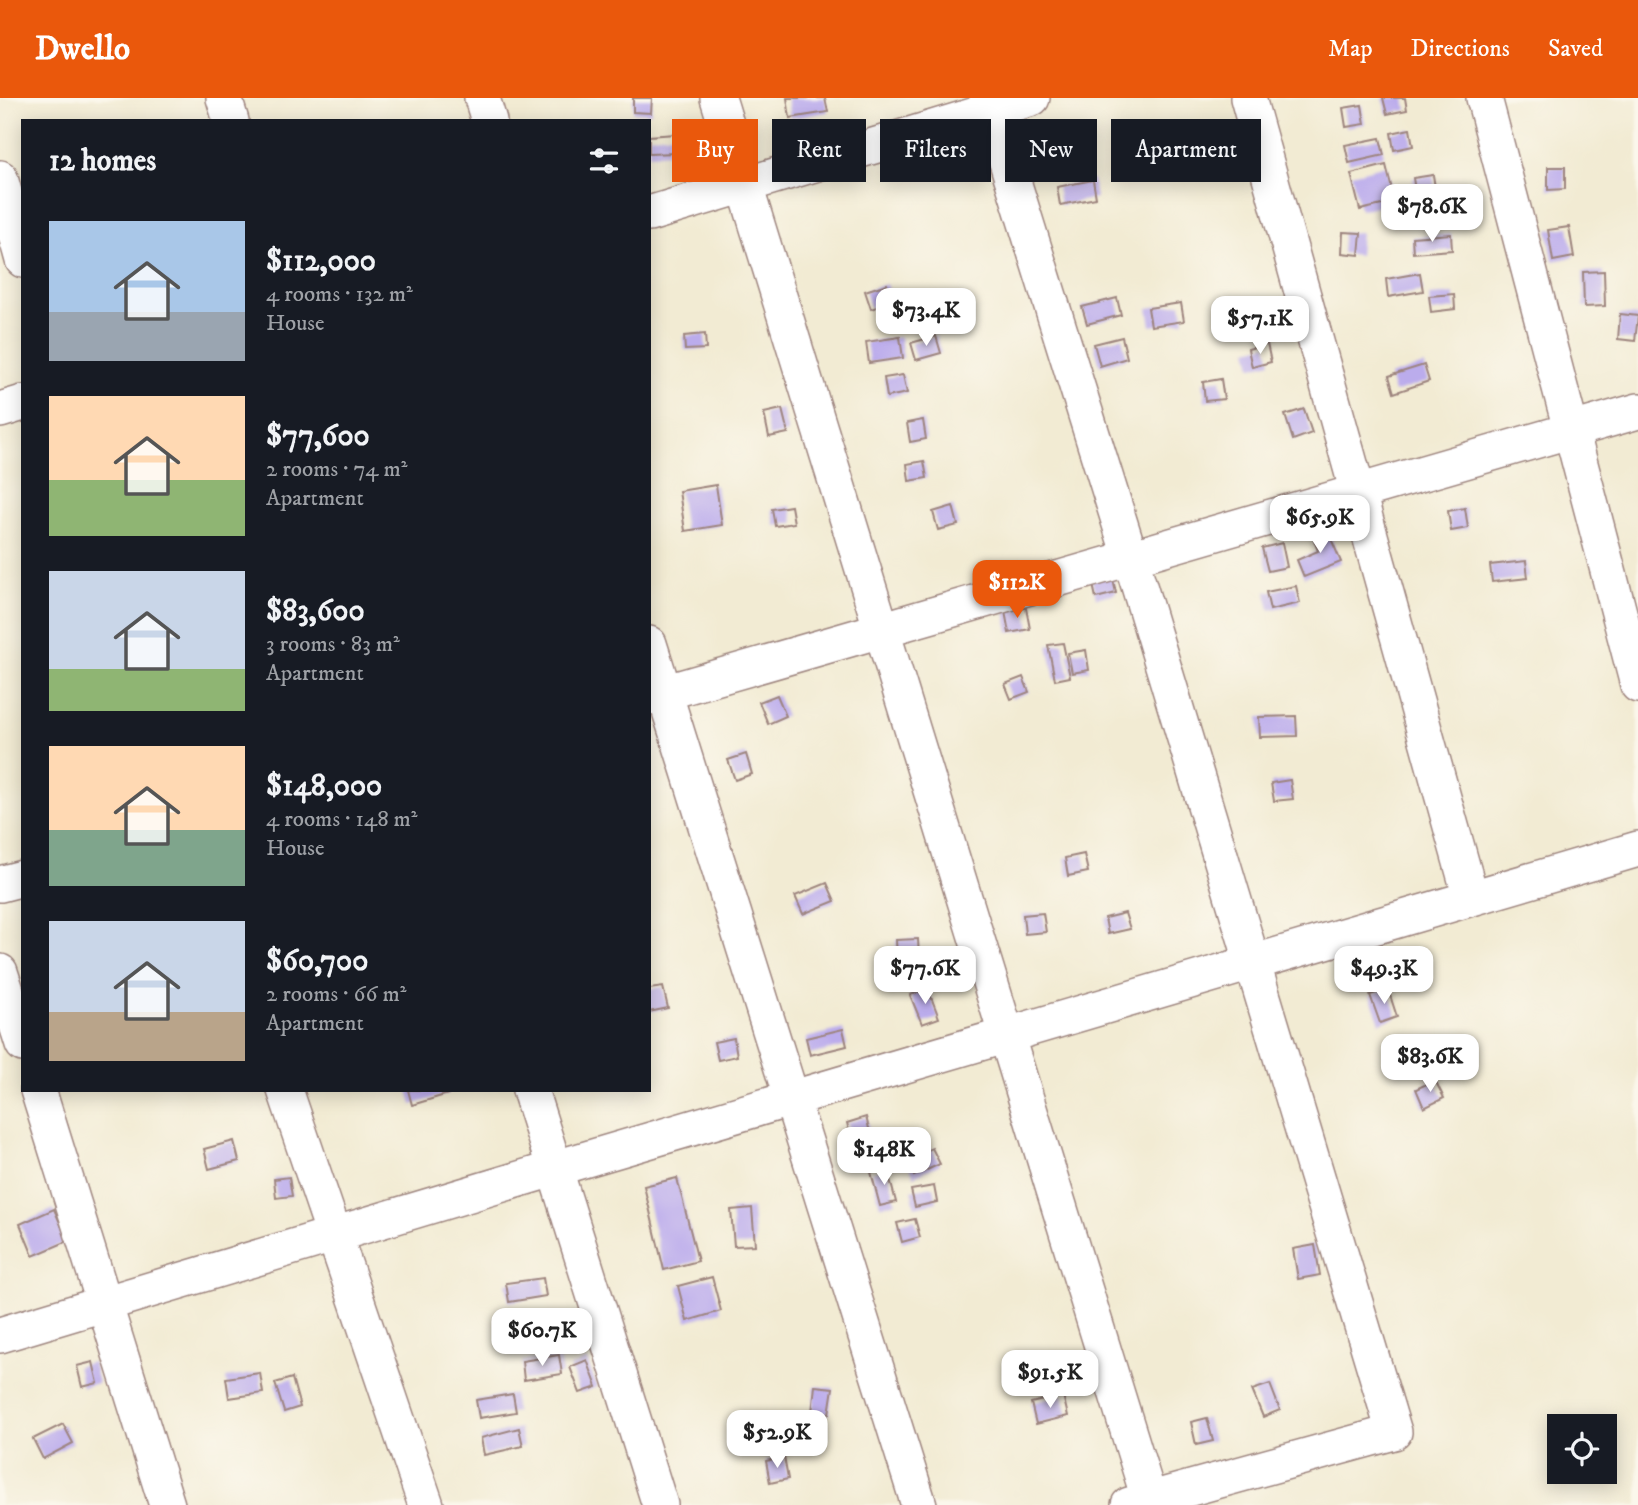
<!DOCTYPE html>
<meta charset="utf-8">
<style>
:root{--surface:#171b24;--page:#242831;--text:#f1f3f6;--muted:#9ea1a6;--accent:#ea580c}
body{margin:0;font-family:"IM FELL DW Pica",serif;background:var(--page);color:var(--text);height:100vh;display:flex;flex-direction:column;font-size:26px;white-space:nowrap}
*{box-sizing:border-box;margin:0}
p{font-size:23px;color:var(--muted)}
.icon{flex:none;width:38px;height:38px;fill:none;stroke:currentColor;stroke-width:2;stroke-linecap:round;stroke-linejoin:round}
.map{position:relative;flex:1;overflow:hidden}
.sheet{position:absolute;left:21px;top:21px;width:630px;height:973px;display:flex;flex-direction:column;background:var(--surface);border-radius:0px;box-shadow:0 4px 18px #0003}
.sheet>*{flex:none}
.top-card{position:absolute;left:672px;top:21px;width:665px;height:63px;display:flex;gap:14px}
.controls{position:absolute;left:1547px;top:1316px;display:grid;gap:14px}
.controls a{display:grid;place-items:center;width:70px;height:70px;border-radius:0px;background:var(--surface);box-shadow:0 4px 18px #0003;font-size:35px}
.price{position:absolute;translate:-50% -60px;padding:0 16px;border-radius:14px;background:#fff;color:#222;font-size:23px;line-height:46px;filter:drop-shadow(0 2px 4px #0008)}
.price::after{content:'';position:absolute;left:50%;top:42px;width:21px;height:16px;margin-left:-10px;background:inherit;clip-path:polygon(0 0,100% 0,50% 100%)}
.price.selected{background:var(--accent);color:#fff}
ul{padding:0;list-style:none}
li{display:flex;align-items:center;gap:21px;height:175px;padding:0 28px}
li span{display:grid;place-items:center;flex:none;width:196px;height:140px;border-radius:0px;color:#555}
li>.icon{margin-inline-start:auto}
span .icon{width:84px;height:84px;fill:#fffc;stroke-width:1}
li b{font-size:30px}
h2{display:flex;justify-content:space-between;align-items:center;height:84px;padding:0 28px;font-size:30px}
.chip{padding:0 24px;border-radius:0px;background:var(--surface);box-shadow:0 4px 18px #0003;font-size:24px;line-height:63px}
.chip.selected{background:var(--accent);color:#fff}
header{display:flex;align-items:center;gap:42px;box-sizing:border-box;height:98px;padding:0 35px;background:var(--accent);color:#fff}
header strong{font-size:33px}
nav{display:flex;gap:38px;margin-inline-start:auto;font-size:24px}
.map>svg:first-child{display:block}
</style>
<header>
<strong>Dwello</strong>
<nav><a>Map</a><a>Directions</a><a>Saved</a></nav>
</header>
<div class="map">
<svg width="1638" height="1407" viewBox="0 0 1638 1407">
<rect width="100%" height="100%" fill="#fbf7ec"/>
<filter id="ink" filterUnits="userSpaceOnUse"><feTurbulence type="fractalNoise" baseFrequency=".0143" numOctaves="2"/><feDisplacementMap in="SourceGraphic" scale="14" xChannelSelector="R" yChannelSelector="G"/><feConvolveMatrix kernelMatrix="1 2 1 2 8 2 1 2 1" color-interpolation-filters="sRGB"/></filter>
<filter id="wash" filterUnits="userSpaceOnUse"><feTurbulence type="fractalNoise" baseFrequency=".00686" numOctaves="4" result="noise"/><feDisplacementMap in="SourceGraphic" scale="28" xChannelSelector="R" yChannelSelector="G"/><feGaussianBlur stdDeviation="1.57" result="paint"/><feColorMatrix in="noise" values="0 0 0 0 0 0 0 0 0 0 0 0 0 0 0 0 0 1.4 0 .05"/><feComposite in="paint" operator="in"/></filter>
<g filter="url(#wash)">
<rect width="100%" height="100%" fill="#f2ebd3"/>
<g id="blocks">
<!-- building -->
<g fill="#bbacec">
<polygon points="633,0 652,0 651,15 633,14"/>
<polygon points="787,0 825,0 828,14 790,20"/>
<polygon points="1383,0 1405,0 1407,12 1387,16"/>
<polygon points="1362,7 1365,26 1346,29 1343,10"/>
<polygon points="1410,31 1413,48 1394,52 1391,35"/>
<polygon points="675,36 676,55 649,56 649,38"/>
<polygon points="1380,40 1384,57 1349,65 1345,47"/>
<polygon points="1386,67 1395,104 1360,112 1351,76"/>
<polygon points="1548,69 1565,69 1565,91 1548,92"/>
<polygon points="1433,77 1436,96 1416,99 1413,80"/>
<polygon points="1093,82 1096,100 1060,107 1057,89"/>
<polygon points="1569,129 1574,159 1553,163 1548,132"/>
<polygon points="1343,134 1361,135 1359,157 1342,155"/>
<polygon points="1451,136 1452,152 1413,155 1412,139"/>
<polygon points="1604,173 1605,208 1584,209 1583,174"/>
<polygon points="1420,175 1423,193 1388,199 1386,181"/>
<polygon points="887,186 892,204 871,211 865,193"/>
<polygon points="1454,196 1455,211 1431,214 1429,198"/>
<polygon points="1117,200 1121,217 1087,226 1082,209"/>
<polygon points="1181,205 1184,223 1151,228 1148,210"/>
<polygon points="1620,216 1638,218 1635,243 1618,241"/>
<polygon points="705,236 706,251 685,252 684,238"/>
<polygon points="936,238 941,255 916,262 911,245"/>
<polygon points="900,239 903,260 869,265 866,244"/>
<polygon points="1122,239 1127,260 1100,268 1094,246"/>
<polygon points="1267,246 1271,264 1252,269 1248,251"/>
<polygon points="1424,267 1429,283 1394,295 1389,278"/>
<polygon points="903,277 907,295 887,299 884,280"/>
<polygon points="1221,281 1224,301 1205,303 1203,284"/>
<polygon points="782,311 788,335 769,339 764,315"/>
<polygon points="1304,311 1312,335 1293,342 1285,317"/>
<polygon points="923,322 926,341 910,344 907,325"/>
<polygon points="924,363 927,380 909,383 907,366"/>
<polygon points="716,387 722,427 685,433 679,393"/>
<polygon points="791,408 794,425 775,428 772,411"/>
<polygon points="953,408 958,427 938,432 933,414"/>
<polygon points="1465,410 1468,430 1451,433 1448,413"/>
<polygon points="1327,431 1341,464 1304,479 1297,462 1318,453 1312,437"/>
<polygon points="1282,445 1287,469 1268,473 1262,450"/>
<polygon points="1526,463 1528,480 1492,484 1490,467"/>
<polygon points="1112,477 1116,495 1096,500 1092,482"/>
<polygon points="1296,488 1300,505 1270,512 1266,494"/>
<polygon points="1026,510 1030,531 1009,535 1005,513"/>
<polygon points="1063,545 1070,579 1055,582 1048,547"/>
<polygon points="1086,552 1089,572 1072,575 1068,555"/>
<polygon points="1023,579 1029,594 1011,601 1005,586"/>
<polygon points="777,597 786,618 768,626 759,604"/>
<polygon points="1296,618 1297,638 1260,639 1259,619"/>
<polygon points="746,656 752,676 735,682 728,662"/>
<polygon points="1290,682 1293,701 1274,703 1271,685"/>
<polygon points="1084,756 1088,774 1068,778 1065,760"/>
<polygon points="827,785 835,803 803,816 795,798"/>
<polygon points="1043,815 1046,834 1025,836 1023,817"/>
<polygon points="1125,815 1130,831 1108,836 1105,820"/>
<polygon points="918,841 919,859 897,860 896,842"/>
<polygon points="663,889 668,910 649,914 649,891"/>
<polygon points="928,891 939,920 922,926 910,897"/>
<polygon points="1388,891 1397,919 1380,925 1370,897"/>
<polygon points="843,931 847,948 810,957 806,940"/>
<polygon points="734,940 737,958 718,962 714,944"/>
<polygon points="1418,944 1424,962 1403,969 1398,951"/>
<polygon points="1435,982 1444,1000 1424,1010 1416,991"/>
<polygon points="408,992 447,992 448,996 412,1007"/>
<polygon points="866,1019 871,1038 852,1043 847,1025"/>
<polygon points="234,1043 239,1063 209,1071 204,1051"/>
<polygon points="932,1050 940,1066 914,1078 906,1062"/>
<polygon points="887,1070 896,1104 880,1108 871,1074"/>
<polygon points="289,1079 292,1098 276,1100 274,1081"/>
<polygon points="677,1080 698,1163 664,1172 644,1088"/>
<polygon points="934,1088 937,1104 915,1109 911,1092"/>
<polygon points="752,1110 755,1147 734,1148 731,1112"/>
<polygon points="54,1111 68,1143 33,1158 20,1126"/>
<polygon points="915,1121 920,1139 902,1144 897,1125"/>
<polygon points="1315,1147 1320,1177 1298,1181 1293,1151"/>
<polygon points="712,1179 721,1213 687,1223 678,1188"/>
<polygon points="543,1180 546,1198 509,1204 506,1185"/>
<polygon points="559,1257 562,1276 524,1282 522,1263"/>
<polygon points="587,1262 597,1289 580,1295 570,1269"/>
<polygon points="93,1264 98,1285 82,1289 77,1268"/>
<polygon points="260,1275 263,1295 229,1300 226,1280"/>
<polygon points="292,1280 300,1309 284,1314 275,1285"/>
<polygon points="1270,1286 1280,1312 1263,1319 1252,1292"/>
<polygon points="815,1288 833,1290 829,1316 812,1314"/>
<polygon points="513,1296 516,1314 479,1320 476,1302"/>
<polygon points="1063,1297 1068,1318 1036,1326 1031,1305"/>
<polygon points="1207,1320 1213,1343 1196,1347 1191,1324"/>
<polygon points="63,1326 73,1345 43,1361 33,1341"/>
<polygon points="519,1330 523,1348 484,1357 481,1340"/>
<polygon points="784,1359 788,1381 770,1385 766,1363"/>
</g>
</g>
</g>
<g filter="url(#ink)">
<use href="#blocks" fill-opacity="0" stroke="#9e857f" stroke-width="2"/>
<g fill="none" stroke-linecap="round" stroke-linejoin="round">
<!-- street casing -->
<g stroke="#9e857f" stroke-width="38">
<g id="street">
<polyline points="224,0 231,23"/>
<polyline points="482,0 489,23"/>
<polyline points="718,0 1151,1407"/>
<polyline points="987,0 1130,458 1394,1334 1129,1407"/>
<polyline points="1248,0 1471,800"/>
<polyline points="1484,0 1638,587"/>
<polyline points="0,80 23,162"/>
<polyline points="649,116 1032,0"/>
<polyline points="0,312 23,305"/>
<polyline points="649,546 919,1407"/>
<polyline points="649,599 1638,313"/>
<polyline points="0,786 23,780"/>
<polyline points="0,874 23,946"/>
<polyline points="38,992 167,1407"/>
<polyline points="285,992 426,1407"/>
<polyline points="530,992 660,1407"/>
<polyline points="0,1237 556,1070 1638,751"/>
</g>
</g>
<!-- street -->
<use href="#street" stroke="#fff" stroke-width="35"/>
</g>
</g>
</svg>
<div class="controls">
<a><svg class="icon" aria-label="locate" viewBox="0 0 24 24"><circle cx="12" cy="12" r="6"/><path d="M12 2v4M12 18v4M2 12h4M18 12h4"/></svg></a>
</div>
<b class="price" style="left:1432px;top:146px">$78.6K</b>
<b class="price" style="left:926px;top:250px">$73.4K</b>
<b class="price" style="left:1260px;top:258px">$57.1K</b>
<b class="price" style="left:1320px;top:457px">$65.9K</b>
<b class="price selected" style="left:1017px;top:522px">$112K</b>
<b class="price" style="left:925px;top:908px">$77.6K</b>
<b class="price" style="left:1384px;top:908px">$49.3K</b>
<b class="price" style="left:1430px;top:996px">$83.6K</b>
<b class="price" style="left:884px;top:1089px">$148K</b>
<b class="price" style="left:542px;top:1270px">$60.7K</b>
<b class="price" style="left:1050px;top:1312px">$91.5K</b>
<b class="price" style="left:777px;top:1372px">$52.9K</b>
<div class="top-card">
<a class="chip selected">Buy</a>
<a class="chip">Rent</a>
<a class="chip">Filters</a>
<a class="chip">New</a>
<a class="chip">Apartment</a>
</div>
<section class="sheet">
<h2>12 homes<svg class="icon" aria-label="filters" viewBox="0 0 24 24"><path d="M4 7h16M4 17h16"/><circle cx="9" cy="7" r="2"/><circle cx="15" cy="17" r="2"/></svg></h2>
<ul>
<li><span style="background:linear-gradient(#a9c7e8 65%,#9aa5b1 0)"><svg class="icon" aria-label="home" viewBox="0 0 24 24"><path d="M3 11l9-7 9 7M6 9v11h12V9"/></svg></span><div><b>$112,000</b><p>4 rooms · 132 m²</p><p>House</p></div></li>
<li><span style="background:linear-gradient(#ffd9b3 60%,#8fb573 0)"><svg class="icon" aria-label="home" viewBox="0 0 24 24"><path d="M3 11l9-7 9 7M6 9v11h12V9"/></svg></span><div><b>$77,600</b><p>2 rooms · 74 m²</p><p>Apartment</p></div></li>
<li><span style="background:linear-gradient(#c9d6e8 70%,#8fb573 0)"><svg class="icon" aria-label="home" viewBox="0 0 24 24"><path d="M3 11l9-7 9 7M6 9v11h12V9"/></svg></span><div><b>$83,600</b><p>3 rooms · 83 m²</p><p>Apartment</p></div></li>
<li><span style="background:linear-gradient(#ffd9b3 60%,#7fa58c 0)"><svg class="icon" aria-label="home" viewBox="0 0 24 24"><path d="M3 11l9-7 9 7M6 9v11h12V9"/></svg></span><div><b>$148,000</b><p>4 rooms · 148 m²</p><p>House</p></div></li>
<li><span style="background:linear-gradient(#c9d6e8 65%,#b9a48a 0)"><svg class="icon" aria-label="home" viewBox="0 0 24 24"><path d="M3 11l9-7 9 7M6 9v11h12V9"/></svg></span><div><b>$60,700</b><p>2 rooms · 66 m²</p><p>Apartment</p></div></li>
</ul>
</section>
</div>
